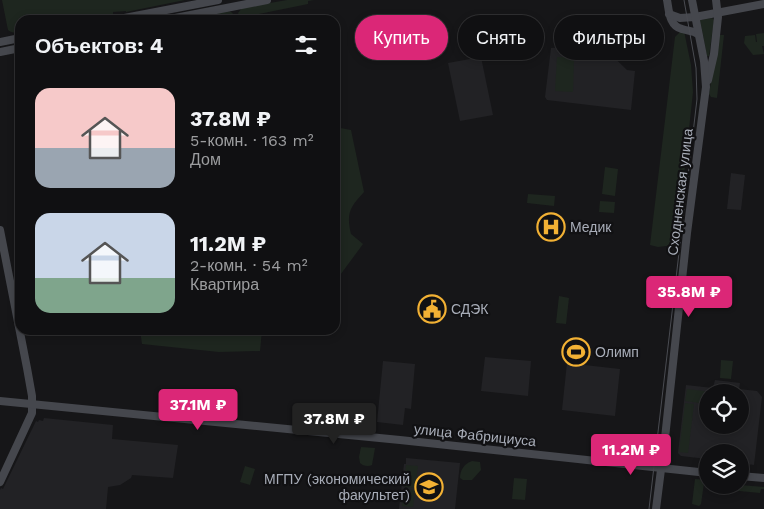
<!DOCTYPE html>
<html lang="ru">
<meta charset="utf-8">
<style>
:root{--surface:#101012;--page:#1e1e20;--text:#f1f3f6;--muted:#9c9d9f;--line:#303032;--accent:#db2777}
body{margin:0;font-family:"Work Sans",sans-serif;background:var(--page);color:var(--text);height:100vh;display:flex;flex-direction:column;font-size:19px;white-space:nowrap}
*{box-sizing:border-box;margin:0}
p{font-size:16px;color:var(--muted)}
.icon{flex:none;width:28px;height:28px;fill:none;stroke:currentColor;stroke-width:2;stroke-linecap:round;stroke-linejoin:round}
.map{position:relative;flex:1;overflow:hidden}
.panel{position:absolute;left:15px;top:15px;width:325px;height:320px;display:flex;flex-direction:column;background:var(--surface);border-radius:15px;box-shadow:0 2px 8px #0003,0 0 0 1px var(--line)}
.panel>*{flex:none}
.banner{position:absolute;left:355px;top:15px;width:334px;height:45px;display:flex;gap:10px}
.controls{position:absolute;left:699px;top:384px;display:grid;gap:10px}
.controls a{display:grid;place-items:center;width:50px;height:50px;border-radius:50%;background:var(--surface);box-shadow:0 2px 8px #0003,0 0 0 1px var(--line);font-size:25px}
.price{position:absolute;translate:-50% -42px;padding:0 11px;border-radius:5px;background:var(--accent);color:#fff;font-size:16px;line-height:32px;filter:drop-shadow(0 1px 2px #0008)}
.price::after{content:'';position:absolute;left:50%;top:30px;width:15px;height:11px;margin-left:-8px;background:inherit;clip-path:polygon(0 0,100% 0,50% 100%)}
.price.selected{background:#222;color:#fff}
ul{padding:0;list-style:none}
li{display:flex;align-items:center;gap:15px;height:125px;padding:0 20px}
li span{display:grid;place-items:center;flex:none;width:140px;height:100px;border-radius:15px;color:#555}
li>.icon{margin-inline-start:auto}
span .icon{width:60px;height:60px;fill:#fffc;stroke-width:1}
li b{font-size:21px}
h2{display:flex;justify-content:space-between;align-items:center;height:60px;padding:0 20px;font-size:21px}
.tag{padding:0 18px;border-radius:22px;background:var(--surface);box-shadow:0 2px 8px #0003,0 0 0 1px var(--line);font-size:18px;line-height:45px}
.tag.selected{background:var(--accent);color:#fff}
.map>svg:first-child{display:block}
</style>
<div class="map">
<svg width="764" height="509" viewBox="0 0 764 509">
<rect width="100%" height="100%" fill="#161618"/>
<!-- built -->
<g fill="#222225" fill-rule="evenodd">
<polygon points="600,44 627,70 635,71 631,110 547,100 545,97 551,48"/>
<polygon points="481,57 493,115 460,121 448,63"/>
<polygon points="731,173 745,175 741,210 727,209"/>
<polygon points="485,357 531,361 528,396 481,391"/>
<polygon points="383,361 415,364 411,409 405,408 403,425 377,422"/>
<polygon points="567,363 620,369 615,416 562,410"/>
<path d="M715,380L740,383L739,389L757,391L762,397L754,465L740,463V452H708L707,459L681,456L678,453L686,385L713,388ZM708,392H740V425H708Z"/>
<polygon points="44,418 113,425 112,439 178,445 173,478 132,475 131,478 120,485 108,487 106,509 0,509 0,490 1,488 3,489 36,421 38,422 39,420 43,421"/>
<polygon points="406,458 460,463 455,509 399,509 404,464 406,464"/>
</g>
<!-- green -->
<g fill="#1e261f">
<path d="M2,0H185L126,12V11L113,12V14L84,20H20V32C15,33 12,33 8,30Z"/>
<polygon points="287,0 314,0 308,1 308,4 244,17 239,16 238,13 242,8"/>
<path d="M228,11C232,12 235,14 233,18L231,20L230,18L221,20H192L194,18Z"/>
<polygon points="712,18 714,20 709,56 707,56 700,20"/>
<polygon points="684,31 691,65 693,92 679,222 677,222 674,245 658,247 650,245 675,37 680,32"/>
<polygon points="764,33 764,46 762,46 764,54 753,55 744,43 745,36 755,35 756,42 757,42 756,34"/>
<polygon points="719,35 724,35 717,98 711,97 709,94"/>
<polygon points="557,57 574,57 573,92 555,91"/>
<path d="M335,127L351,130L364,192C350,207 346,213 351,234L363,244L335,282Z"/>
<polygon points="605,167 618,169 615,196 602,194"/>
<polygon points="528,194 555,196 554,206 527,203"/>
<polygon points="600,201 615,202 614,213 599,212"/>
<polygon points="559,296 569,298 566,324 556,323"/>
<polygon points="140,330 262,330 260,351 219,352 142,344"/>
<polygon points="721,360 733,361 731,379 720,378"/>
<polygon points="687,389 711,392 708,392 707,404 685,401"/>
<polygon points="685,403 694,404 688,453 679,452"/>
<path d="M361,447L375,448L372,465C368,467 363,466 360,463L359,457Z"/>
<path d="M472,461L480,462L481,470L472,480H463L460,478C460,470 464,464 472,461Z"/>
<polygon points="406,465 418,466 415,488 404,487"/>
<polygon points="245,466 255,469 250,485 240,482"/>
<polygon points="514,478 527,479 525,500 512,499"/>
<polygon points="695,479 707,480 707,483 704,483 701,504 699,506 692,504"/>
<polygon points="727,485 740,485 764,487 764,489 761,489 760,493 729,490 727,489"/>
<polygon points="404,489 415,490 413,507 402,506"/>
</g>
<g fill="none" stroke-linecap="round" stroke-linejoin="round">
<!-- secondary -->
<g stroke="#45474d" stroke-width="8">
<path d="M667,0C669,10 669,26 682,29C688,31 693,31 698,34"/>
<polyline points="669,14 680,18 695,17 764,4"/>
<polyline points="114,20 218,0"/>
<polyline points="165,20 267,0"/>
<polyline points="0,42 20,38"/>
<polyline points="0,52 20,48"/>
<polyline points="708,80 714,54 718,17 716,0"/>
<polyline points="0,230 27,368 32,396 32,413 0,482"/>
<polyline points="0,401 400,440 708,473"/>
<polyline points="740,476 764,478"/>
<polyline points="656,509 665,438 687,233 706,87 704,61 692,0"/>
</g>
<!-- tram -->
<polyline stroke="#4a4c52" stroke-width="1" points="649,509 697,99 696,68 684,0"/>
</g>
<!-- icons -->
<defs>
<g id="hospital-ring" transform="scale(1.4375)"><circle r="9.5" fill="#111113" stroke="#f2b134" stroke-width="1.5"/><path d="M-5-5h3v3.5h4V-5h3V5h-3V1.5h-4V5h-3Z" fill="#f2b134"/></g>
<g id="civic-ring" transform="scale(1.4375)"><circle r="9.5" fill="#111113" stroke="#f2b134" stroke-width="1.5"/><path d="M-.6-6.5H3V-4.5H.6V-3L4-1V1h2V6H-6V1h2V-1L-.6-3ZM-1.2 2.5V6h2.4V2.5Z" fill="#f2b134"/></g>
<g id="stadium-ring" transform="scale(1.4375)"><circle r="9.5" fill="#111113" stroke="#f2b134" stroke-width="1.5"/><path d="M0-5a6.5 5 0 1 0 0 10a6.5 5 0 1 0 0-10ZM-3.5-1.8h7v3.6h-7Z" fill="#f2b134"/></g>
<g id="university-ring" transform="scale(1.4375)"><circle r="9.5" fill="#111113" stroke="#f2b134" stroke-width="1.5"/><path d="M0-5L7-2L0 1L-7-2ZM-4 1L0 2.5L4 1V4Q0 6-4 4Z" fill="#f2b134"/></g>
</defs>
<g fill-rule="evenodd">
<use href="#hospital-ring" x="551" y="227"/>
<use href="#civic-ring" x="432" y="309"/>
<use href="#stadium-ring" x="576" y="352"/>
<use href="#university-ring" x="429" y="487"/>
</g>
<g text-anchor="middle" stroke-width="4.5" stroke-linejoin="round" paint-order="stroke">
<!-- street labels -->
<g font-size="14" fill="#a8adb8" stroke="#111113">
<text transform="translate(680 192) rotate(-83)" y="5">Сходненская улица</text>
<text transform="translate(475 435) rotate(6)" y="5">улица Фабрициуса</text>
</g>
<!-- poi labels -->
<g font-size="14" fill="#a8adb8" stroke="#111113" text-anchor="start">
<text x="570" y="232">Медик</text>
<text x="451" y="314">СДЭК</text>
<text x="595" y="357">Олимп</text>
<text x="410" y="484" text-anchor="end">МГПУ (экономический<tspan x="410" dy="16">факультет)</tspan></text>
</g>
</g>
</svg>
<div class="controls">
<a><svg class="icon" aria-label="locate" viewBox="0 0 24 24"><circle cx="12" cy="12" r="6"/><path d="M12 2v4M12 18v4M2 12h4M18 12h4"/></svg></a>
<a><svg class="icon" aria-label="layers" viewBox="0 0 24 24"><path d="M12 4l9 5-9 5-9-5zM3 14l9 5 9-5"/></svg></a>
</div>
<b class="price" style="left:689px;top:318px">35.8M ₽</b>
<b class="price" style="left:198px;top:431px">37.1M ₽</b>
<b class="price selected" style="left:334px;top:445px">37.8M ₽</b>
<b class="price" style="left:631px;top:476px">11.2M ₽</b>
<div class="banner">
<a class="tag selected">Купить</a>
<a class="tag">Снять</a>
<a class="tag">Фильтры</a>
</div>
<section class="panel">
<h2>Объектов: 4<svg class="icon" aria-label="filters" viewBox="0 0 24 24"><path d="M4 7h16M4 17h16"/><circle cx="9" cy="7" r="2"/><circle cx="15" cy="17" r="2"/></svg></h2>
<ul>
<li><span style="background:linear-gradient(#f6c9c9 60%,#9aa5b1 0)"><svg class="icon" aria-label="home" viewBox="0 0 24 24"><path d="M3 11l9-7 9 7M6 9v11h12V9"/></svg></span><div><b>37.8M ₽</b><p>5-комн. · 163 m²</p><p>Дом</p></div></li>
<li><span style="background:linear-gradient(#c9d6e8 65%,#7fa58c 0)"><svg class="icon" aria-label="home" viewBox="0 0 24 24"><path d="M3 11l9-7 9 7M6 9v11h12V9"/></svg></span><div><b>11.2M ₽</b><p>2-комн. · 54 m²</p><p>Квартира</p></div></li>
</ul>
</section>
</div>
